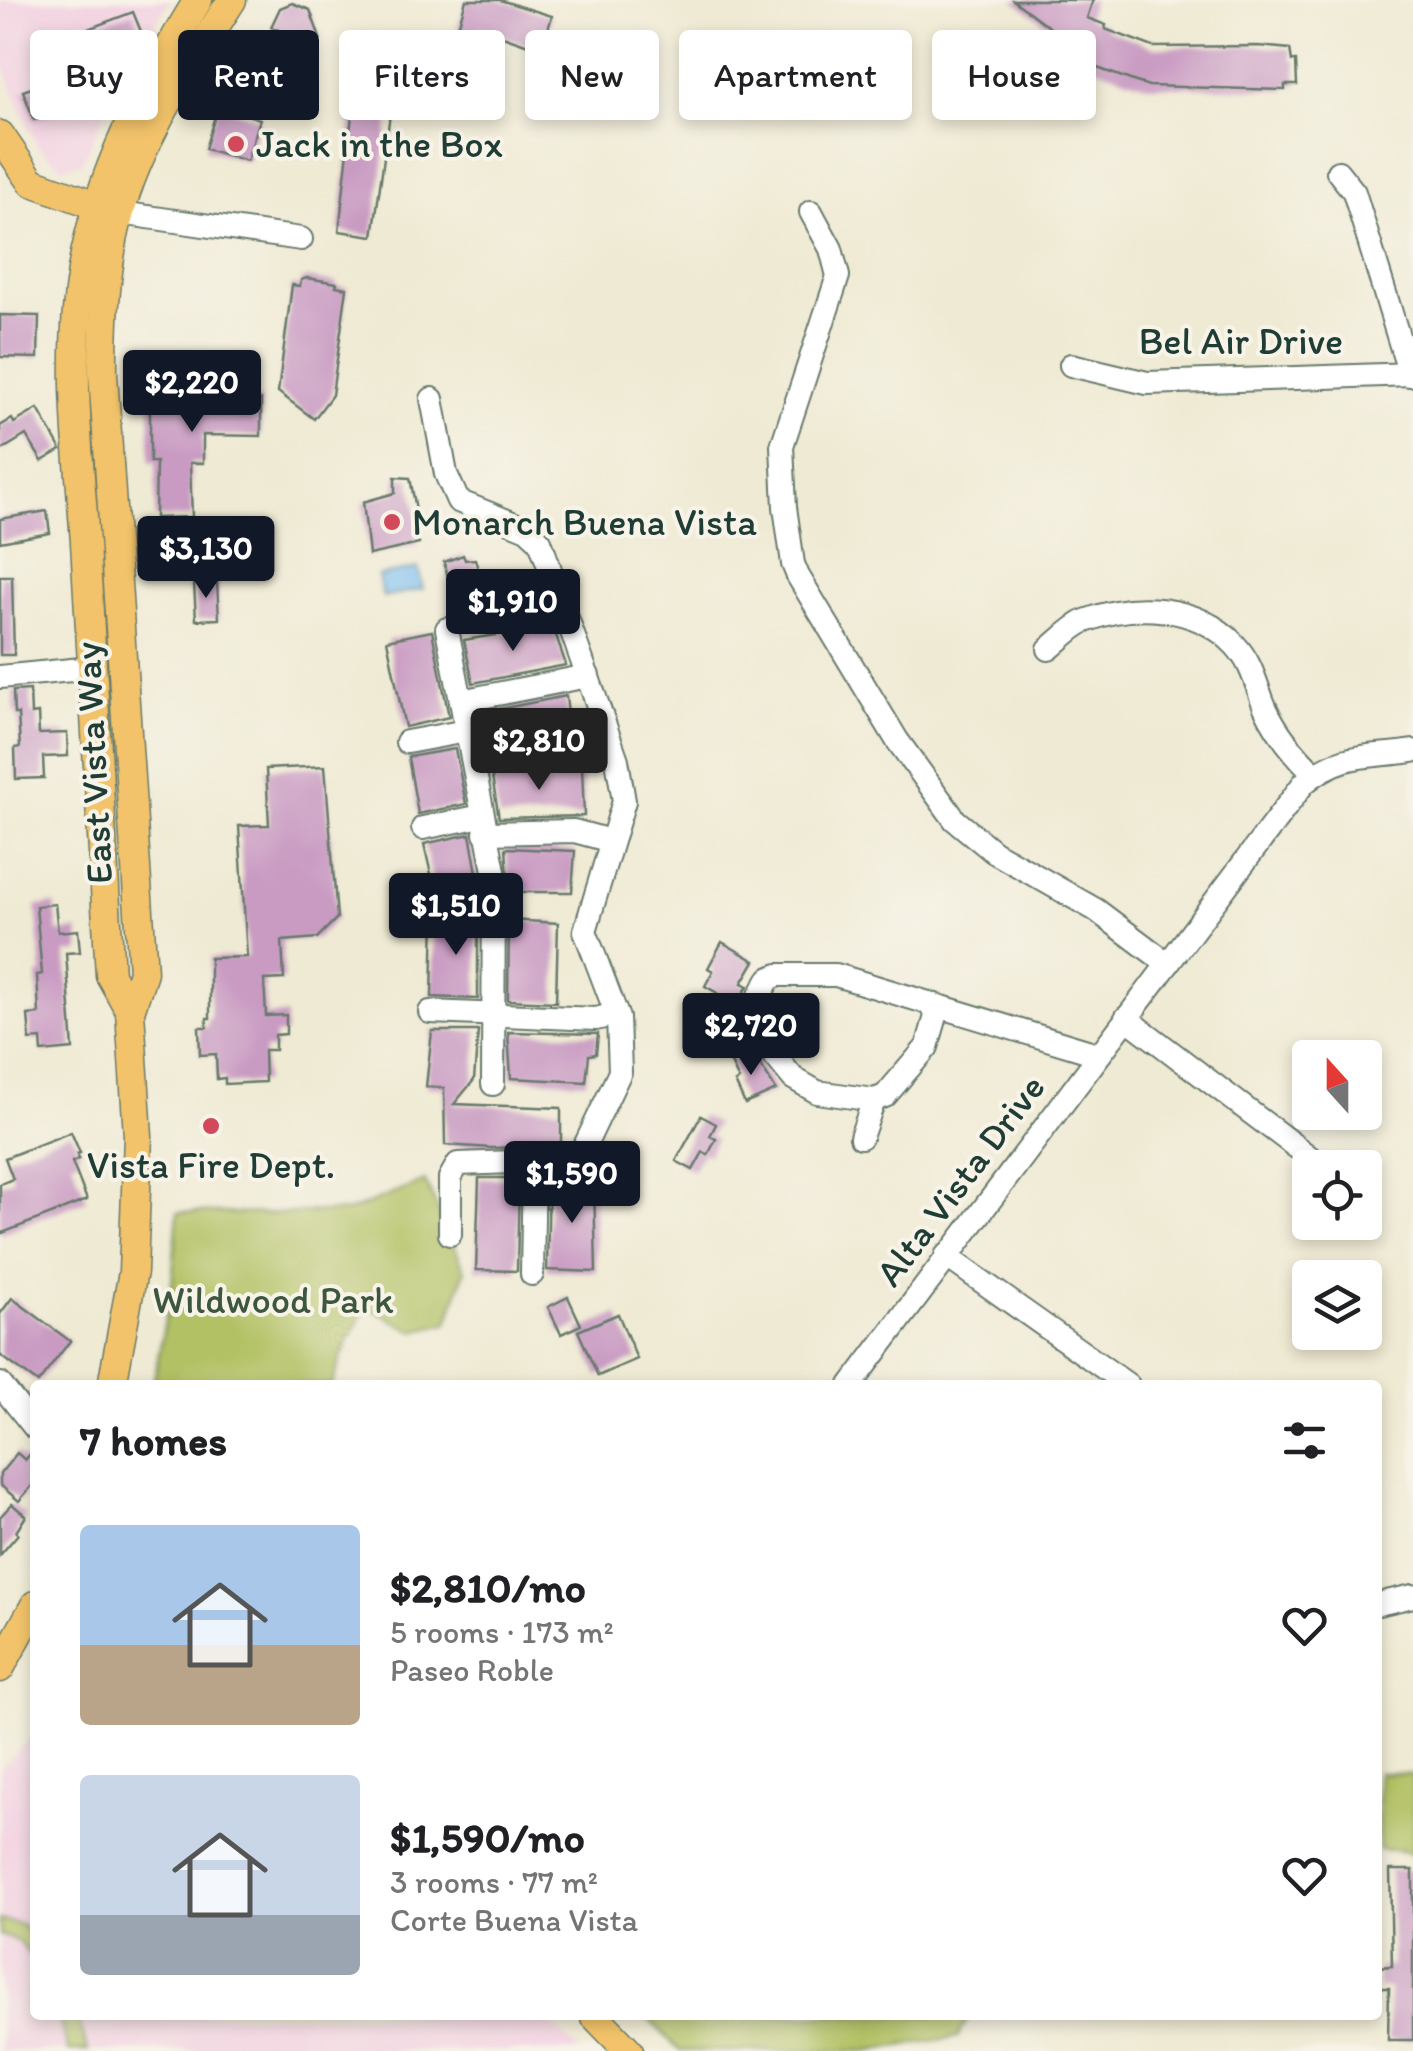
<!DOCTYPE html>
<meta charset="utf-8">
<style>
:root{--surface:#fff;--page:#f6f6f6;--text:#202124;--muted:#757577;--accent:#111827}
body{margin:0;font-family:Itim,sans-serif;background:var(--page);color:var(--text);height:100vh;display:flex;flex-direction:column;font-size:38px;white-space:nowrap}
*{box-sizing:border-box;margin:0}
p{font-size:32px;color:var(--muted)}
.icon{flex:none;width:55px;height:55px;fill:none;stroke:currentColor;stroke-width:2;stroke-linecap:round;stroke-linejoin:round}
.map{position:relative;flex:1;overflow:hidden}
.side{position:absolute;left:30px;top:1380px;width:1352px;height:640px;display:flex;flex-direction:column;background:var(--surface);border-radius:10px;box-shadow:0 5px 15px #0003}
.side>*{flex:none}
.hud{position:absolute;left:30px;top:30px;width:1355px;height:90px;display:flex;gap:20px}
.needle{width:65px;rotate:339deg}
.buttons{position:absolute;left:1292px;top:1040px;display:grid;gap:20px}
.buttons a{display:grid;place-items:center;width:90px;height:90px;border-radius:10px;background:var(--surface);box-shadow:0 5px 15px #0003;font-size:50px}
.price{position:absolute;translate:-50% -85px;padding:0 22px;border-radius:10px;background:var(--accent);color:#fff;font-size:32px;line-height:65px;filter:drop-shadow(0 2px 5px #0008)}
.price::after{content:'';position:absolute;left:50%;top:60px;width:30px;height:22px;margin-left:-15px;background:inherit;clip-path:polygon(0 0,100% 0,50% 100%)}
.price.selected{background:#222;color:#fff}
ul{padding:0;list-style:none}
li{display:flex;align-items:center;gap:30px;height:250px;padding:0 50px}
li span{display:grid;place-items:center;flex:none;width:280px;height:200px;border-radius:10px;color:#555}
li>.icon{margin-inline-start:auto}
span .icon{width:120px;height:120px;fill:#fffc;stroke-width:1}
li b{font-size:42px}
h2{display:flex;justify-content:space-between;align-items:center;height:120px;padding:0 50px;font-size:42px}
.pill{padding:0 35px;border-radius:10px;background:var(--surface);box-shadow:0 5px 15px #0003;font-size:35px;line-height:90px}
.pill.selected{background:var(--accent);color:#fff}
.map>svg:first-child{display:block}
</style>
<div class="map">
<svg width="1413" height="2051" viewBox="0 0 1413 2051">
<rect width="100%" height="100%" fill="#f7f3e8"/>
<filter id="ink" filterUnits="userSpaceOnUse"><feTurbulence type="fractalNoise" baseFrequency=".01" numOctaves="2"/><feDisplacementMap in="SourceGraphic" scale="20" xChannelSelector="R" yChannelSelector="G"/><feConvolveMatrix kernelMatrix="1 2 1 2 8 2 1 2 1" color-interpolation-filters="sRGB"/></filter>
<filter id="wash" filterUnits="userSpaceOnUse"><feTurbulence type="fractalNoise" baseFrequency=".0048" numOctaves="4" result="noise"/><feDisplacementMap in="SourceGraphic" scale="40" xChannelSelector="R" yChannelSelector="G"/><feGaussianBlur stdDeviation="2.25" result="paint"/><feColorMatrix in="noise" values="0 0 0 0 0 0 0 0 0 0 0 0 0 0 0 0 0 1.4 0 .05"/><feComposite in="paint" operator="in"/></filter>
<g filter="url(#wash)">
<rect width="100%" height="100%" fill="#efead3"/>
<!-- built -->
<g fill="#f2cfe1">
<polygon points="0,0 170,0 118,85 82,163 63,167 39,148 31,133 0,58"/>
<polygon points="35,1733 35,2015 543,2015 580,2051 0,2051 0,1769"/>
</g>
<!-- green -->
<g fill="#b2c163" stroke="#687f4c" stroke-width="2.5">
<polygon points="425,1181 465,1270 448,1323 414,1331 366,1306 341,1357 332,1385 153,1385 172,1284 178,1212 266,1214 350,1211"/>
<polygon points="1378,1773 1413,1774 1413,1855 1403,1851 1378,1849"/>
<polygon points="0,1920 21,1924 35,1938 35,1960 17,1941 0,1935"/>
<polygon points="58,2015 77,2015 88,2051 68,2051"/>
<polygon points="645,2015 970,2015 958,2037 864,2051 680,2051"/>
</g>
<!-- water -->
<polygon fill="#7bbff1" stroke="#4d7e92" stroke-width="2.5" points="418,568 423,589 383,597 378,576"/>
<g id="blocks">
<!-- building -->
<g fill="#c99bc3">
<polygon points="466,0 500,0 552,16 543,46 535,43 534,47 480,28 472,53 494,60 486,86 461,79 458,90 431,82 435,71 429,70 437,43 452,48"/>
<polygon points="1013,0 1093,0 1087,18 1106,25 1105,29 1153,47 1258,46 1290,49 1292,61 1296,61 1297,85 1285,85 1285,90 1149,86 1136,82 1078,61 1081,51"/>
<polygon points="292,3 310,10 320,38 310,34 307,42 271,27 280,8"/>
<polygon points="133,12 142,34 93,52 85,30"/>
<polygon points="83,69 93,98 34,120 23,91"/>
<polygon points="353,72 377,75 393,93 373,236 339,231 355,88 351,87"/>
<polygon points="218,106 260,119 247,161 205,149"/>
<polygon points="307,278 337,283 336,286 347,288 332,395 314,419 278,392 292,285 300,286 301,280"/>
<polygon points="0,315 39,316 38,358 0,357"/>
<polygon points="158,380 252,393 252,400 261,400 261,436 203,435 203,463 190,463 192,517 155,518 156,462 150,462 150,386 158,386"/>
<polygon points="38,409 61,450 42,461 26,435 0,451 0,426 12,419 14,423"/>
<polygon points="395,477 410,478 420,530 416,531 419,544 369,555 363,502 395,493"/>
<polygon points="47,511 50,533 0,542 0,519"/>
<polygon points="463,555 465,560 475,559 481,580 468,581 471,594 454,600 444,562"/>
<polygon points="0,576 12,576 14,655 0,655"/>
<polygon points="217,582 219,619 196,620 194,583"/>
<polygon points="553,626 566,665 473,683 464,640"/>
<polygon points="432,631 449,717 405,727 387,640"/>
<polygon points="30,690 31,714 38,713 39,734 67,733 68,756 43,757 44,778 16,779 15,748 20,747 18,714 14,714 13,691"/>
<polygon points="566,696 571,741 488,759 479,713"/>
<polygon points="455,749 466,804 418,814 408,757"/>
<polygon points="325,766 337,918 317,938 282,941 284,979 264,980 266,1016 286,1015 286,1034 275,1035 275,1050 264,1050 265,1082 225,1084 225,1078 217,1079 216,1054 200,1055 199,1027 207,1027 207,1018 210,1018 210,958 247,957 239,826 269,825 266,769"/>
<polygon points="582,767 584,816 499,818 491,771"/>
<polygon points="470,834 479,884 437,900 424,844"/>
<polygon points="506,848 575,851 572,892 509,892"/>
<polygon points="55,904 58,932 78,930 80,952 66,953 73,1049 42,1052 41,1039 30,1040 28,1015 39,1014 37,975 42,974 36,906"/>
<polygon points="434,916 478,917 478,999 432,997"/>
<polygon points="509,920 558,923 556,1002 508,1000"/>
<polygon points="722,942 755,961 742,983 748,986 737,1004 705,986 713,971 708,968"/>
<polygon points="432,1031 478,1031 474,1080 454,1104 561,1108 561,1145 492,1148 445,1145 444,1088 426,1087"/>
<polygon points="508,1032 598,1034 596,1054 589,1055 586,1082 511,1078"/>
<polygon points="752,1051 776,1090 745,1104 735,1082 739,1080 730,1061"/>
<polygon points="701,1116 716,1124 710,1136 716,1139 708,1155 703,1152 693,1170 676,1161"/>
<polygon points="71,1132 80,1153 77,1154 79,1159 72,1162 87,1200 0,1234 0,1184 13,1179 5,1158"/>
<polygon points="479,1178 519,1178 517,1271 476,1270"/>
<polygon points="549,1179 594,1180 596,1272 547,1270"/>
<polygon points="568,1297 581,1325 561,1334 548,1307"/>
<polygon points="12,1298 70,1341 38,1383 0,1355 0,1314"/>
<polygon points="618,1314 637,1359 598,1376 578,1331"/>
<polygon points="35,1449 35,1482 19,1501 0,1485 0,1474 17,1453 25,1460"/>
<polygon points="12,1504 26,1516 16,1532 18,1534 0,1555 0,1517"/>
<polygon points="1390,1870 1413,1870 1413,2040 1388,2040 1389,1988 1378,1988 1378,1967 1392,1966"/>
</g>
</g>
</g>
<g filter="url(#ink)">
<use href="#blocks" fill-opacity="0" stroke="#687a6c" stroke-width="2.5"/>
<g fill="none" stroke-linecap="round" stroke-linejoin="round">
<!-- minor casing -->
<g stroke="#687a6c" stroke-width="26">
<g id="minor">
<polyline points="1338,172 1354,192 1410,375"/>
<polyline points="811,212 831,249 838,276 782,446 785,507 793,564 798,576 897,740 955,820 994,852 1096,910 1168,964"/>
<polyline points="120,213 301,239"/>
<polyline points="1071,365 1147,383 1413,374"/>
<polyline points="432,399 446,474 458,501 527,529 540,541 617,760 624,801 585,931 618,1018 620,1072 581,1154 571,1160 458,1164 450,1178 450,1234"/>
<polyline points="447,629 494,871 493,1084"/>
<path d="M1049,649C1060,640 1072,627 1085,621C1133,601 1198,605 1235,645C1252,663 1256,685 1265,707C1277,733 1295,755 1315,774"/>
<polyline points="0,677 92,668"/>
<polyline points="461,701 588,676"/>
<polyline points="407,742 466,731"/>
<polyline points="423,828 482,816"/>
<polyline points="485,833 574,831 611,841"/>
<polyline points="933,1006 936,1016 927,1047 885,1096 874,1100 817,1092 793,1078 766,1045 759,1022 760,995 769,979 778,975 836,975 1097,1054"/>
<polyline points="430,1012 596,1019 616,1014"/>
<polyline points="1126,1018 1324,1168"/>
<polyline points="861,1137 874,1100"/>
<polyline points="946,1256 1128,1385"/>
<polyline points="532,1274 534,1161"/>
<polyline points="0,1384 35,1428"/>
<path d="M851,1385L1304,783C1343,751 1368,758 1413,751"/>
<polyline points="1378,1604 1413,1596"/>
</g>
</g>
<!-- major casing -->
<g stroke="#687a6c" stroke-width="31">
<g id="major">
<polyline points="0,135 32,182 113,211"/>
<path d="M130,1011L110,975C102,831 93,687 85,543C79,454 67,359 82,270C99,171 146,85 198,0"/>
<path d="M112,1385L133,1272L138,1136L130,1011L143,972L103,373C103,319 105,264 120,212C142,134 189,67 232,0"/>
<polyline points="0,1668 35,1605"/>
<polyline points="594,2015 629,2051"/>
</g>
</g>
<!-- minor -->
<use href="#minor" stroke="#fff" stroke-width="22"/>
<!-- major -->
<use href="#major" stroke="#f2c36a" stroke-width="28"/>
</g>
</g>
<!-- markers -->
<g fill="#d1495b" stroke="#f7f3e8" stroke-width="4">
<circle cx="236" cy="144" r="10"/>
<circle cx="392" cy="522" r="10"/>
<circle cx="211" cy="1126" r="10"/>
</g>
<g text-anchor="middle" stroke-width="8" stroke-linejoin="round" paint-order="stroke">
<!-- poi labels -->
<g font-size="38" fill="#1f3d34" stroke="#f7f3e8" text-anchor="start">
<text x="256" y="157">Jack in the Box</text>
<text x="412" y="535">Monarch Buena Vista</text>
<text x="211" y="1178" text-anchor="middle">Vista Fire Dept.</text>
</g>
<!-- street labels -->
<g font-size="38" fill="#1f3d34" stroke="#f7f3e8">
<text x="1241" y="354">Bel Air Drive</text>
<text transform="translate(93 763) rotate(-93)" y="13">East Vista Way</text>
<text transform="translate(960 1180) rotate(-53)" y="13">Alta Vista Drive</text>
</g>
<!-- park labels -->
<g font-size="38" fill="#3c573d" stroke="#f7f3e8">
<text x="273" y="1313">Wildwood Park</text>
</g>
</g>
</svg>
<div class="buttons">
<a><svg class="needle" viewBox="-14 -14 28 28"><path d="M0-13l5 13h-10z" fill="#e53935"/><path d="M0 13l5-13h-10z" fill="#757577"/></svg></a>
<a><svg class="icon" aria-label="locate" viewBox="0 0 24 24"><circle cx="12" cy="12" r="6"/><path d="M12 2v4M12 18v4M2 12h4M18 12h4"/></svg></a>
<a><svg class="icon" aria-label="layers" viewBox="0 0 24 24"><path d="M12 4l9 5-9 5-9-5zM3 14l9 5 9-5"/></svg></a>
</div>
<b class="price" style="left:192px;top:435px">$2,220</b>
<b class="price" style="left:206px;top:601px">$3,130</b>
<b class="price" style="left:513px;top:654px">$1,910</b>
<b class="price selected" style="left:539px;top:793px">$2,810</b>
<b class="price" style="left:456px;top:958px">$1,510</b>
<b class="price" style="left:751px;top:1078px">$2,720</b>
<b class="price" style="left:572px;top:1226px">$1,590</b>
<div class="hud">
<a class="pill">Buy</a>
<a class="pill selected">Rent</a>
<a class="pill">Filters</a>
<a class="pill">New</a>
<a class="pill">Apartment</a>
<a class="pill">House</a>
</div>
<section class="side">
<h2>7 homes<svg class="icon" aria-label="filters" viewBox="0 0 24 24"><path d="M4 7h16M4 17h16"/><circle cx="9" cy="7" r="2"/><circle cx="15" cy="17" r="2"/></svg></h2>
<ul>
<li><span style="background:linear-gradient(#a9c7e8 60%,#b9a48a 0)"><svg class="icon" aria-label="home" viewBox="0 0 24 24"><path d="M3 11l9-7 9 7M6 9v11h12V9"/></svg></span><div><b>$2,810/mo</b><p>5 rooms · 173 m²</p><p>Paseo Roble</p></div><svg class="icon" aria-label="heart" viewBox="0 0 24 24"><path d="M12 20l-8-8c-3-5 5-10 8-4 3-6 11-1 8 4z"/></svg></li>
<li><span style="background:linear-gradient(#c9d6e8 70%,#9aa5b1 0)"><svg class="icon" aria-label="home" viewBox="0 0 24 24"><path d="M3 11l9-7 9 7M6 9v11h12V9"/></svg></span><div><b>$1,590/mo</b><p>3 rooms · 77 m²</p><p>Corte Buena Vista</p></div><svg class="icon" aria-label="heart" viewBox="0 0 24 24"><path d="M12 20l-8-8c-3-5 5-10 8-4 3-6 11-1 8 4z"/></svg></li>
</ul>
</section>
</div>
